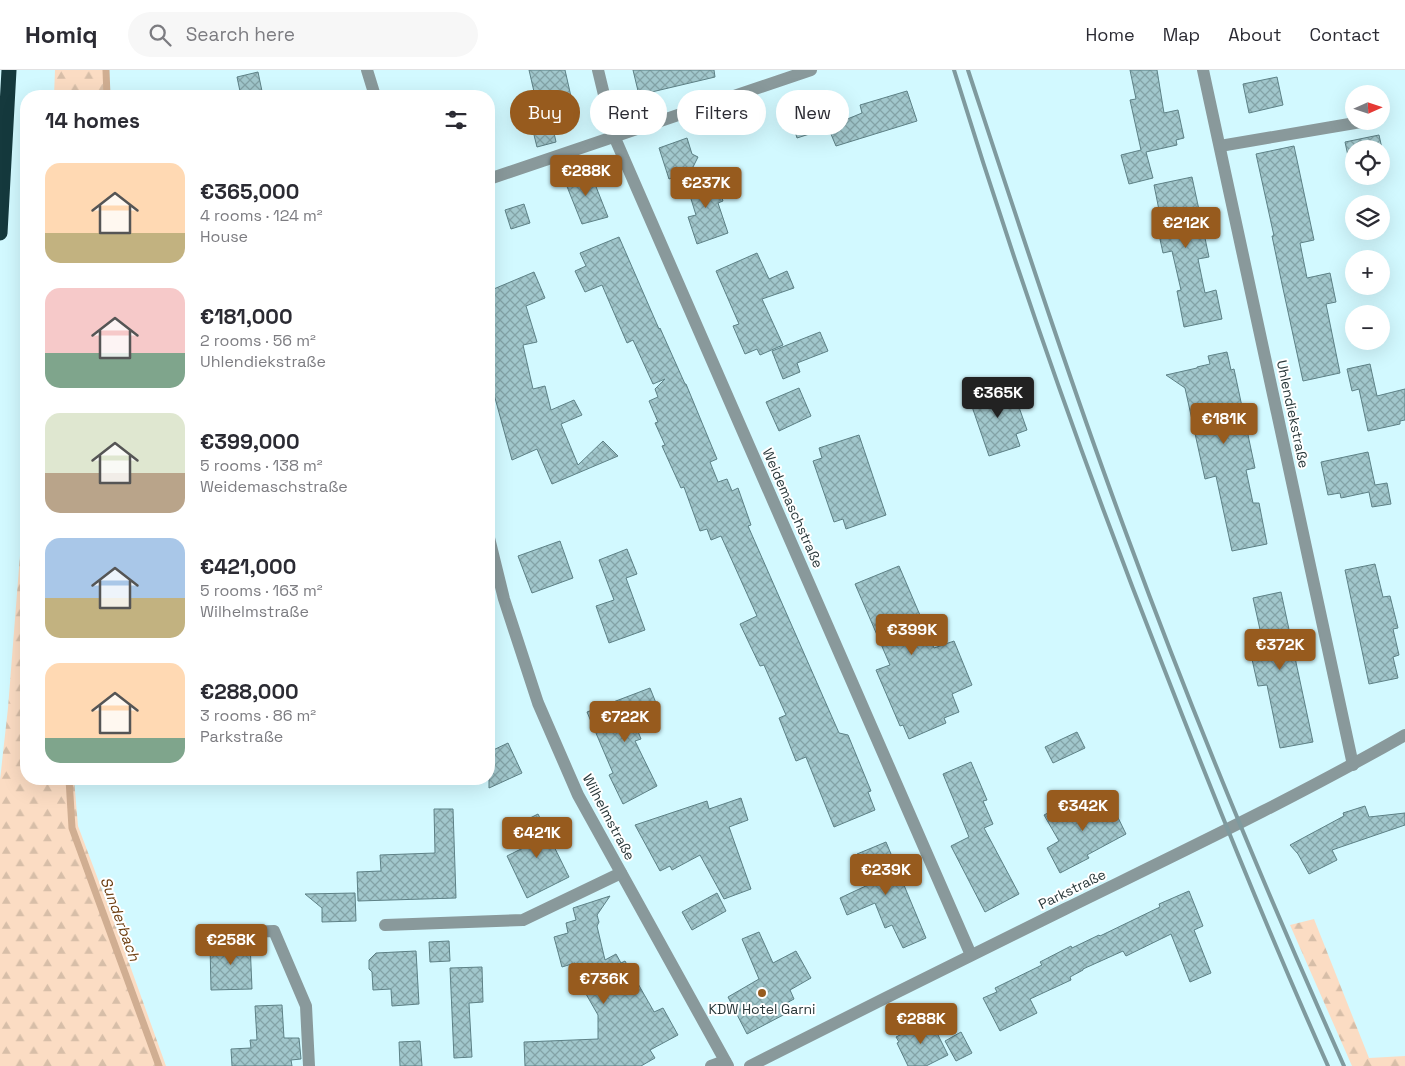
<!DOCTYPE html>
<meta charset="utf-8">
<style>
:root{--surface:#fff;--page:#f7f7f7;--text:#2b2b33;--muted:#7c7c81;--line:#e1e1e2;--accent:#975b1e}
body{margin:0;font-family:"Space Grotesk",sans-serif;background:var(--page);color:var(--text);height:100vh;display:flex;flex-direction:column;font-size:19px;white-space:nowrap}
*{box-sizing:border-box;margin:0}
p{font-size:16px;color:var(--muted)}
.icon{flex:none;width:28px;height:28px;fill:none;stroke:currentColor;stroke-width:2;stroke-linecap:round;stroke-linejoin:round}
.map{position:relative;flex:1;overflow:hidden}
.details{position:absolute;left:20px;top:20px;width:475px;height:695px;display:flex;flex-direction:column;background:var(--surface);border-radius:20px;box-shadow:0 5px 20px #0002}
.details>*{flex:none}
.banner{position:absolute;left:510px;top:20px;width:475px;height:45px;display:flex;gap:10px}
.needle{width:32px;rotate:87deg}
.controls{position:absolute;left:1345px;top:15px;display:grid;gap:10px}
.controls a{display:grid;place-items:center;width:45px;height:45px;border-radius:50%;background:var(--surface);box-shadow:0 5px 20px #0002;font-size:25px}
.price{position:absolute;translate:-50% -42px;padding:0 11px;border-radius:5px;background:var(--accent);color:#fff;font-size:16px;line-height:32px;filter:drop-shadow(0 1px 2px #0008)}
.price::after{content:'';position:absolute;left:50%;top:30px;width:15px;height:11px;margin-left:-8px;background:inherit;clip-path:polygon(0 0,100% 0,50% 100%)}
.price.on{background:#222;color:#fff}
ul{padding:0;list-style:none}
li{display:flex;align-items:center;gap:15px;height:125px;padding:0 25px}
li span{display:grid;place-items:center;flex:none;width:140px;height:100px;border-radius:15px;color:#555}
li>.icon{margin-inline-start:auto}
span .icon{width:60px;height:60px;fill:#fffc;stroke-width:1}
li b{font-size:21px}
h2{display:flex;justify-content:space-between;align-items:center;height:60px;padding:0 25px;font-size:21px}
.tag{padding:0 18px;border-radius:22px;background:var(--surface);box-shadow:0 5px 20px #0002;font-size:18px;line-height:45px}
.tag.on{background:var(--accent);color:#fff}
header{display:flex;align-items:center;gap:30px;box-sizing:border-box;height:70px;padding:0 25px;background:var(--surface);border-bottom:1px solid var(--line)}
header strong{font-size:24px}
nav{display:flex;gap:28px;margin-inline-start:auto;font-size:18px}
.search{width:350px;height:45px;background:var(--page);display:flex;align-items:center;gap:12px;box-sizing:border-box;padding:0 18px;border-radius:28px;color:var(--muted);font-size:19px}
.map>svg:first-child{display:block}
</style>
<header>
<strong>Homiq</strong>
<div class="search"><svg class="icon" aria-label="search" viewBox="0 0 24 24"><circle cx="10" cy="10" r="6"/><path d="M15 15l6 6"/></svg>Search here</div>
<nav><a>Home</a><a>Map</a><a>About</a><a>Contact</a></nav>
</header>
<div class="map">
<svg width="1405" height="996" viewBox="0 0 1405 996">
<defs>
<pattern id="forest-firs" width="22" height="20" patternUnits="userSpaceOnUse" patternTransform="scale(1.25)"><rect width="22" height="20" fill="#fbdcc3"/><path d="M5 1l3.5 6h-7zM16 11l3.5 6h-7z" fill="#d7bea8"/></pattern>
<pattern id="building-cross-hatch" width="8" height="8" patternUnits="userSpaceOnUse" patternTransform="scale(1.25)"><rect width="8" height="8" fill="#a1c7cc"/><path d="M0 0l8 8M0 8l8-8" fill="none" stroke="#83a3a7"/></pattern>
</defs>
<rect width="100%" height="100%" fill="#d2f9ff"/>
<!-- forest -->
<g fill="url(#forest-firs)">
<polygon points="55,0 109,0 109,26 54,26"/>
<polygon points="26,409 26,709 74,709 78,756 119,865 166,996 0,996 0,710 8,638"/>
<polygon points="1314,849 1369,988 1405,986 1405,996 1352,996 1290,855"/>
</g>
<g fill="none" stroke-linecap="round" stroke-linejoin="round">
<!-- stream -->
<g stroke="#d0ae92" stroke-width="7">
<polyline points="106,0 107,26"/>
<polyline points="69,709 72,758 159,996"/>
</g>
</g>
<!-- building -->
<g fill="url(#building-cross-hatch)" stroke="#5d8186">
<polygon points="529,0 565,0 572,31 538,39"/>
<polygon points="633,0 714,0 715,7 639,25"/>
<polygon points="1130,0 1157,0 1164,43 1178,40 1184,68 1176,70 1177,75 1146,82 1153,108 1129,114 1121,85 1141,80 1130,30 1136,29"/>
<polygon points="258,2 263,26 241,26 237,7"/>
<polygon points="1277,7 1283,35 1249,43 1243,14"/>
<polygon points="907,21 917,51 836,76 828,57 862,43 860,35"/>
<polygon points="814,27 825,59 797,68 787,36"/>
<polygon points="549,40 556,72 537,77 529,45"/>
<polygon points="1379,65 1385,92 1381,93 1381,79 1354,79 1354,100 1351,100 1345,72"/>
<polygon points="687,68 692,84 698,87 691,101 669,109 659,78"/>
<polygon points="1294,76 1314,170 1300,173 1307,208 1330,203 1336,232 1326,234 1340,303 1303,311 1282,214 1272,166 1274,166 1256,84"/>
<polygon points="589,99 608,147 582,154 564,109"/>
<polygon points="714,104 723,131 718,133 728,163 697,174 688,147 696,145 686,113"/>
<polygon points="1192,107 1209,187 1198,189 1205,223 1216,220 1222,249 1184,257 1177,221 1181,220 1172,181 1163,183 1155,146 1160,145 1154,115"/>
<polygon points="524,134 530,153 511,159 505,140"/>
<polygon points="619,167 659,259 660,258 685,314 686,314 717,389 710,392 718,412 727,409 732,421 738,418 751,455 748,456 839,663 848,665 871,721 868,722 875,740 834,757 806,687 796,691 779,648 786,645 764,595 760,596 740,554 757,546 721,466 711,470 707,459 700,461 684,417 681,418 662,376 665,375 655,353 658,352 649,331 658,327 655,319 665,309 653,314 633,270 627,273 602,215 585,222 575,201 586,196 580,183"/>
<polygon points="757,183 769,209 787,201 794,218 762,229 783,275 760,285 757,279 745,284 733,256 739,254 716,201"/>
<polygon points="534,202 545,228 526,236 537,272 523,275 533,319 545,316 551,340 574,330 582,345 561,354 578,395 603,371 618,386 552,414 537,379 512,390 489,306 489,221"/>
<polygon points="820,262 828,281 797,293 800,302 783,309 772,281"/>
<polygon points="1227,282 1231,300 1234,299 1255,398 1246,400 1253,433 1259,433 1267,474 1232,481 1216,406 1205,409 1185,318 1166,305 1197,298 1197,297 1210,294 1208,286"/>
<polygon points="1370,294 1377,326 1405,319 1405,350 1400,351 1400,354 1368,361 1359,319 1352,321 1347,299"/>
<polygon points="999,314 1003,327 1014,323 1027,360 1016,364 1020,376 989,386 968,325"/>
<polygon points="799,318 811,346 779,361 766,332"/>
<polygon points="859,365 886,445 846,459 843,449 834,452 813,391 822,388 819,378"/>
<polygon points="1368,382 1375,415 1387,413 1391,434 1372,437 1369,422 1341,428 1340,423 1328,425 1321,392"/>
<polygon points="560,471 573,508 532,523 518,486"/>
<polygon points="627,479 637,504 626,508 645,560 609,573 596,536 614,530 599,490"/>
<polygon points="1375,494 1383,527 1390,526 1398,558 1393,559 1399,585 1393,587 1398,608 1369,614 1345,500"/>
<polygon points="899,496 934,578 954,571 972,615 952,624 959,642 944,648 946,653 909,669 903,655 900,656 876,600 890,595 855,514"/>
<polygon points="1281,522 1313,672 1280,678 1267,615 1258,616 1247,567 1261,564 1253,528"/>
<polygon points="650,618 658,638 633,649 641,669 635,671 657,716 623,734 609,705 613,703 587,642"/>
<polygon points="1077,662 1085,678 1053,693 1045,677"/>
<polygon points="508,673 522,703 489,718 489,682"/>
<polygon points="971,692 987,730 983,731 993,754 984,758 1019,824 985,842 951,776 969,767 943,704"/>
<polygon points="1107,725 1126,764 1087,785 1089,788 1060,803 1047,778 1059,771 1044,745 1059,737 1064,747"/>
<polygon points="741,728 748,750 729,757 751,819 724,829 700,785 672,800 670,796 660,801 635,755 707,731 709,739"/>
<polygon points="1365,736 1369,747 1405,743 1405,755 1332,780 1337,790 1309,804 1298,784 1290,775 1344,746 1343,743"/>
<polygon points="434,739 453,739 456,828 358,831 357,802 381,801 380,785 435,783"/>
<polygon points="538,744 569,807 527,828 507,786 527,776 516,755"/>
<polygon points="886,772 926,868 903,878 892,855 885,858 875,833 847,845 840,828 870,814 857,784"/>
<polygon points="1189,821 1203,856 1194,860 1211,903 1190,912 1171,864 1126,886 1123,881 1083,899 1083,900 1070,907 1071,910 1030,929 1037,943 1000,961 983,928 997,922 995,918 1042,895 1040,892 1071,876 1072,878 1099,865 1100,866 1160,837 1159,834"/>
<polygon points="355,823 356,851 322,852 322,838 305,824"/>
<polygon points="717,823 726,841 692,860 682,842"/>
<polygon points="610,826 597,845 599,852 597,856 605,890 616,884 621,893 625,891 653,940 654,942 663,938 678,965 650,980 655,988 641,996 525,996 524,972 598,969 598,945 582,917 575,893 562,897 554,867 568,863 566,853 576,850 573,838"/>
<polygon points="759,862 773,893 796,881 811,908 790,920 794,929 783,935 787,943 747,964 728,927 759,909 742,869"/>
<polygon points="449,871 450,891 430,892 429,872"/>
<polygon points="250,872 252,919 211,920 210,874"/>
<polygon points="416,881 419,934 392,936 391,919 373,920 372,902 369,899 369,890 376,883"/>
<polygon points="482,897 483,932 469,933 472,987 454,988 450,898"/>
<polygon points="282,935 284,968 299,968 301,989 291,990 292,996 232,996 231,979 251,978 250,970 257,970 255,936"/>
<polygon points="928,951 931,956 933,955 948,985 926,996 908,996 897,973 899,972 896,967 904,963 903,961 920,952 921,955"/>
<polygon points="961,962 972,983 956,991 945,971"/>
<polygon points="420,971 422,996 400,996 399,972"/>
</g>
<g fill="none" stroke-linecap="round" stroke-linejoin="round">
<!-- minor -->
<g stroke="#89999b" stroke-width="12">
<polyline points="367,0 375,26"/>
<polyline points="598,0 614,66 971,885"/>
<polyline points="1203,0 1353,695"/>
<polyline points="1220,76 1361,52"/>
<polyline points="489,109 811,0"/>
<polyline points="489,468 504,529 538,633 578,725 728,996"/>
<polyline points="385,855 523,850 621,803"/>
<polyline points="245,862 274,861 306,936 309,996"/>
<polyline points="711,996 725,991"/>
<path d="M750,996C855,943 959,891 1065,839C1179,783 1295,728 1405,665"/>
</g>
<!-- highway -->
<polyline stroke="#15393d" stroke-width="15" points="0,163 9,0"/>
<!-- rail -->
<g stroke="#7f9a9e" stroke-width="4">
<path d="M954,0C1016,201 1086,400 1163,596C1215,730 1269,864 1328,996"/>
<path d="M968,0C1020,158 1071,315 1129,471C1194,648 1267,823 1344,996"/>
</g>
</g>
<!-- markers -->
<circle fill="#975b1e" stroke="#fff" stroke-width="2" cx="762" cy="923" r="5"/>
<g text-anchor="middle" stroke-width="4" stroke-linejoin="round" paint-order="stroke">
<!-- street labels -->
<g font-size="14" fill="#2a393b" stroke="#fff">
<text transform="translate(1293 344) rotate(78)" y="5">Uhlendiekstraße</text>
<text transform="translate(793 438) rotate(66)" y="5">Weidemaschstraße</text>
<text transform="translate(609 747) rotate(62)" y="5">Wilhelmstraße</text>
<text transform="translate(1072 819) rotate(-26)" y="5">Parkstraße</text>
</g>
<!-- poi labels -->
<g font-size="14" fill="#2a393b" stroke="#fff">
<text x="762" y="944">KDW Hotel Garni</text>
</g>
<!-- water labels -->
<g font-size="15" font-style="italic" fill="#6e4013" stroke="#fff">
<text transform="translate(120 849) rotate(70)" y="5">Sunderbach</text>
</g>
</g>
</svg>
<div class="controls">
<a><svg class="needle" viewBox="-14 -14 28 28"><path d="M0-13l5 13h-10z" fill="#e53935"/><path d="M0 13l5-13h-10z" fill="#7c7c81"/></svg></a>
<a><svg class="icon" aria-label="locate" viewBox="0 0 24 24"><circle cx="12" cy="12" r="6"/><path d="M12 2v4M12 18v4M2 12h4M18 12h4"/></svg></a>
<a><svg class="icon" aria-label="layers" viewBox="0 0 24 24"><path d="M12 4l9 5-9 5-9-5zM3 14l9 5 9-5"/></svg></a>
<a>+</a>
<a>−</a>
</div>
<b class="price" style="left:586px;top:127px">€288K</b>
<b class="price" style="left:706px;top:139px">€237K</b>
<b class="price" style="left:1186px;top:179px">€212K</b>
<b class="price on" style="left:998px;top:349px">€365K</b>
<b class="price" style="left:1224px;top:375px">€181K</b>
<b class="price" style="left:912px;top:586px">€399K</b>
<b class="price" style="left:1280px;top:601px">€372K</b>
<b class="price" style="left:625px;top:673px">€722K</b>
<b class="price" style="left:1083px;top:762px">€342K</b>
<b class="price" style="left:537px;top:789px">€421K</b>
<b class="price" style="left:886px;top:826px">€239K</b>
<b class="price" style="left:231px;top:896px">€258K</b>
<b class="price" style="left:604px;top:935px">€736K</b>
<b class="price" style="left:921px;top:975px">€288K</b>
<div class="banner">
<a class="tag on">Buy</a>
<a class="tag">Rent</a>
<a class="tag">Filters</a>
<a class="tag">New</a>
</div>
<section class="details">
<h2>14 homes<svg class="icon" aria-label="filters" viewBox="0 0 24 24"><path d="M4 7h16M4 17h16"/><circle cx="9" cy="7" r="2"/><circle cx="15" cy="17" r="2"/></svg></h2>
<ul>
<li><span style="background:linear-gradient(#ffd9b3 70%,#c2b280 0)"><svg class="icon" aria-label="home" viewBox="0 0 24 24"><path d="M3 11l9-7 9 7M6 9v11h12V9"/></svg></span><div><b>€365,000</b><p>4 rooms · 124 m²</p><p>House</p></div></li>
<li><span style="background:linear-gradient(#f6c9c9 65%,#7fa58c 0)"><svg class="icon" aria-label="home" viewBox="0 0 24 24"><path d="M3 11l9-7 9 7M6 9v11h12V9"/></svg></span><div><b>€181,000</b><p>2 rooms · 56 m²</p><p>Uhlendiekstraße</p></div></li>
<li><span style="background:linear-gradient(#dfe7d0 60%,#b9a48a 0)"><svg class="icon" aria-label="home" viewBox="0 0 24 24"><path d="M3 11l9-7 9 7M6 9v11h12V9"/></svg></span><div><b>€399,000</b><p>5 rooms · 138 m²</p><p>Weidemaschstraße</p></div></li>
<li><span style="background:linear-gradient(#a9c7e8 60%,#c2b280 0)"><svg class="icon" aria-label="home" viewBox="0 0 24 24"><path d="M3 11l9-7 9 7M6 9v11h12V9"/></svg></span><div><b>€421,000</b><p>5 rooms · 163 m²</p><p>Wilhelmstraße</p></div></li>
<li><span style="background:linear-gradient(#ffd9b3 75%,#7fa58c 0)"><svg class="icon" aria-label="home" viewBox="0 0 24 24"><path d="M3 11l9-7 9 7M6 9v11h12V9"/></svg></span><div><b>€288,000</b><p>3 rooms · 86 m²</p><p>Parkstraße</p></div></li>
</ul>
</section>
</div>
